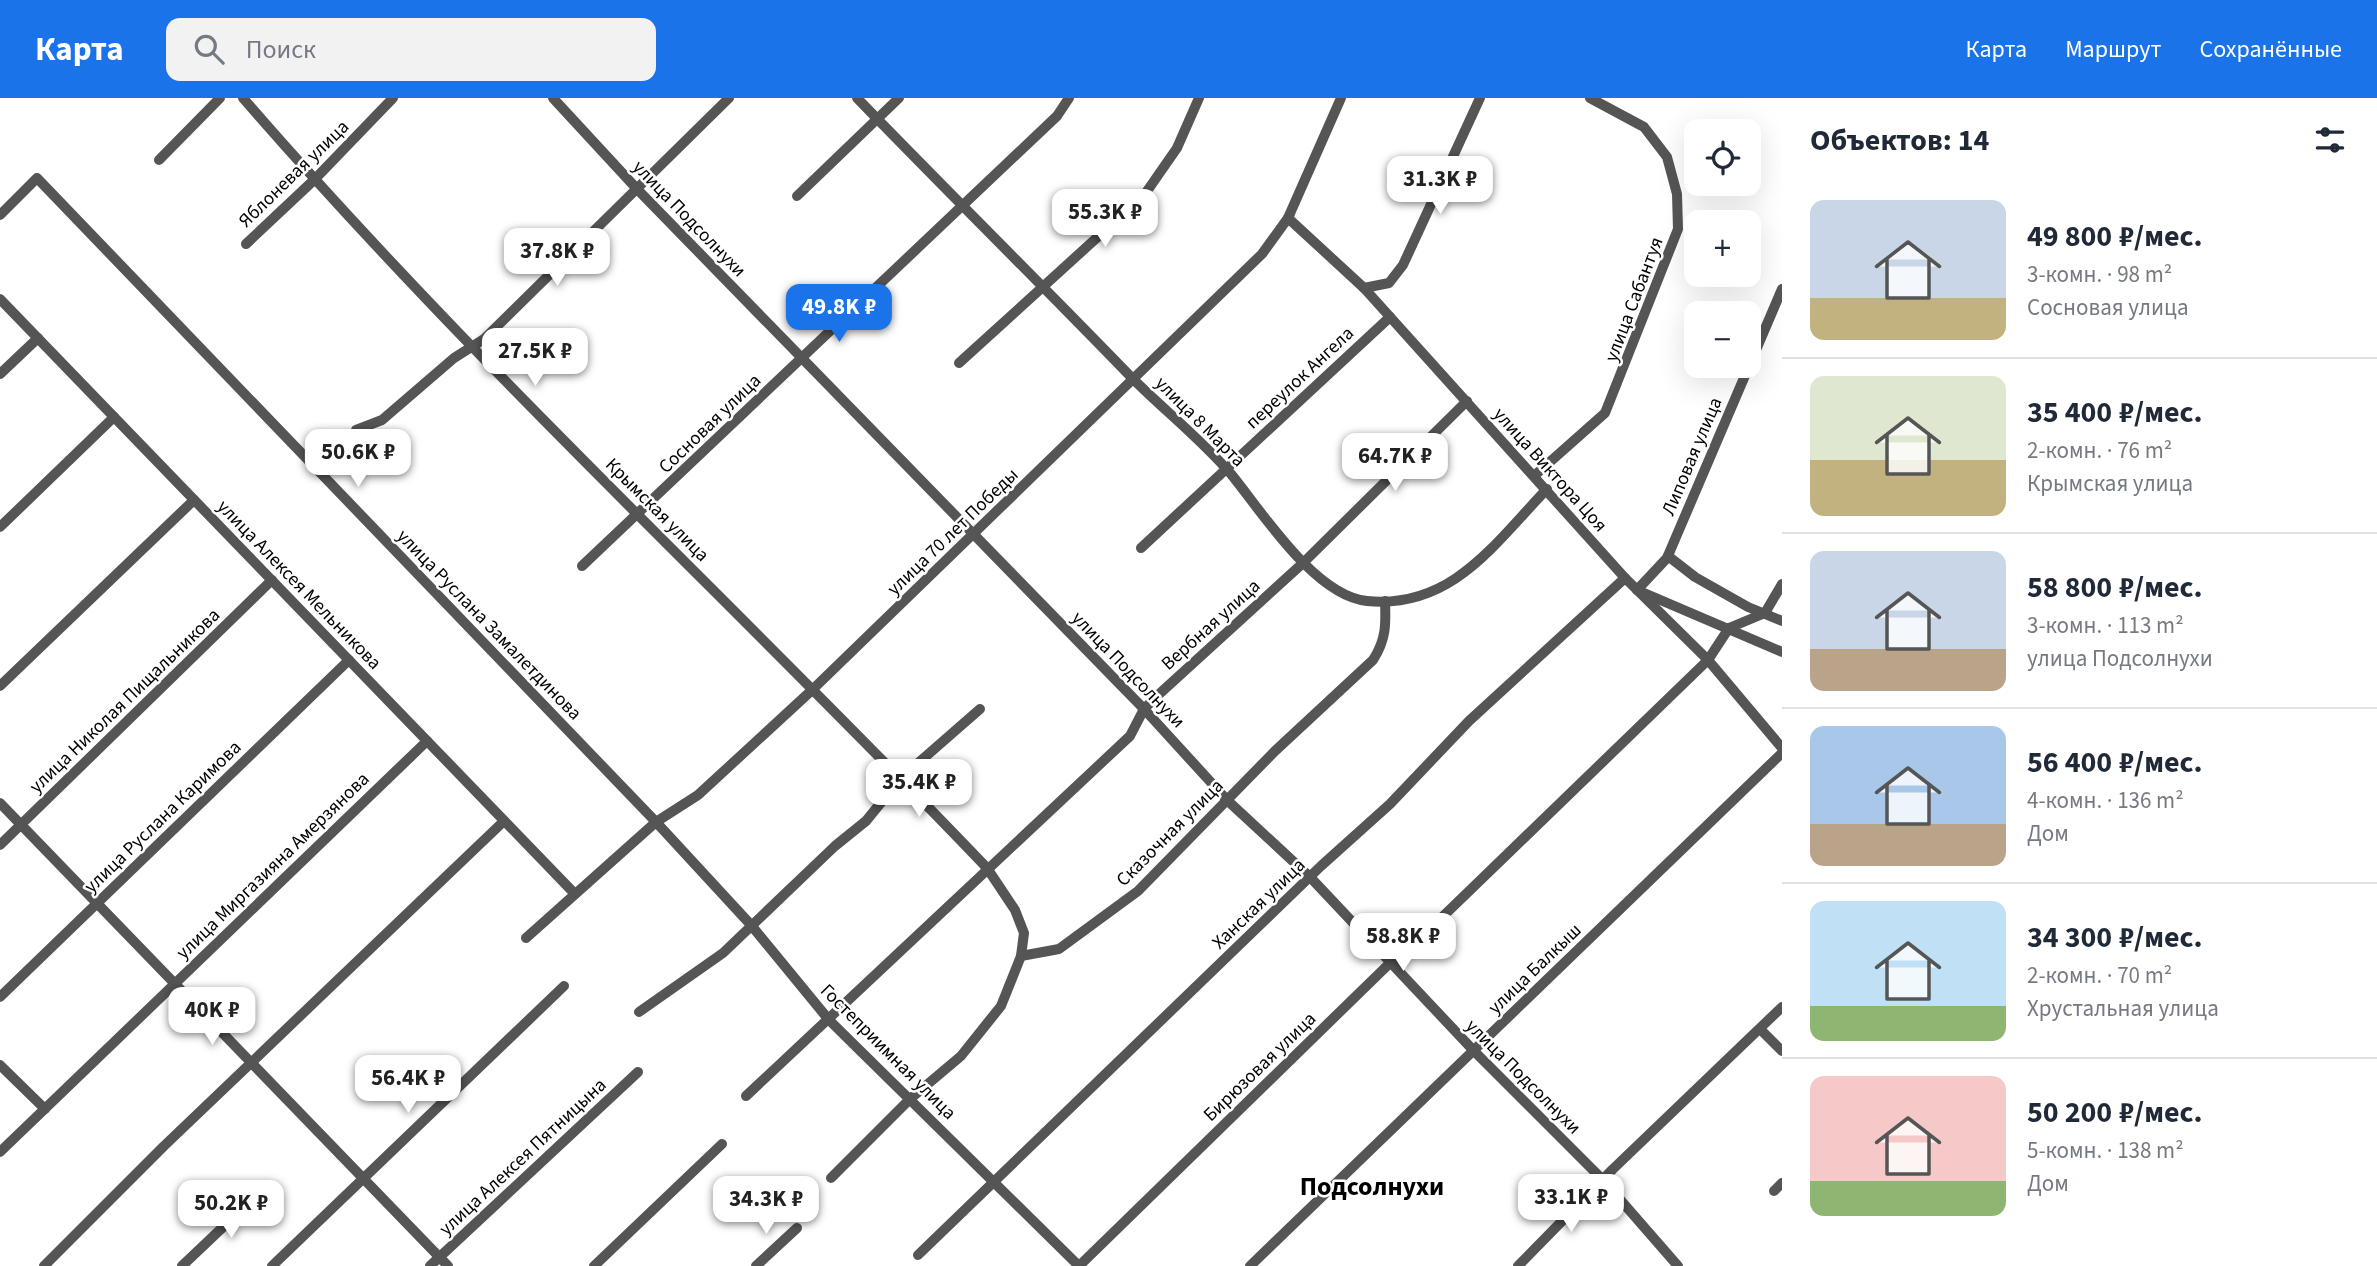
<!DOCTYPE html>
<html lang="ru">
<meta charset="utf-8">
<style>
:root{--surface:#fff;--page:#f2f2f3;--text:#1f2937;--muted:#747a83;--line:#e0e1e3;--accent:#1a73e8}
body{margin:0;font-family:"Source Sans 3",sans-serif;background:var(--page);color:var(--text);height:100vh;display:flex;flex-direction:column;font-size:26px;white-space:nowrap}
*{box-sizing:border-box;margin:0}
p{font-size:23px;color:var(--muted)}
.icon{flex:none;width:38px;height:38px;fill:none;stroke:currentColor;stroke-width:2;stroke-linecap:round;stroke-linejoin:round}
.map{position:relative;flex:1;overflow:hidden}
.drawer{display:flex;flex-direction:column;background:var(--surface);width:595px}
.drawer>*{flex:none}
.buttons{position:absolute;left:1684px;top:21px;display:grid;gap:14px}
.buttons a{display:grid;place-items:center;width:77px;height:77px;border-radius:14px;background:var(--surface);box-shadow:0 7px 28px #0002;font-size:35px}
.price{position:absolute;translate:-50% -60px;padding:0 16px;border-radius:14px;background:#fff;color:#222;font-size:23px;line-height:46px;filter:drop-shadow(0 2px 4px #0008)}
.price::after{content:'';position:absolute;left:50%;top:42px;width:21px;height:16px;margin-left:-10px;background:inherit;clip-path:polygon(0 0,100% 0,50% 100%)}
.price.on{background:var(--accent);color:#fff}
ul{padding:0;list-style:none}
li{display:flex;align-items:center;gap:21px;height:175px;padding:0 28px}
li+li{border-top:2px solid var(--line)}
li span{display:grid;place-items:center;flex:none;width:196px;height:140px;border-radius:14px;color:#555}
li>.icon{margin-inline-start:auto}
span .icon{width:84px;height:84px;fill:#fffc;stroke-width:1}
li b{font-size:30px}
h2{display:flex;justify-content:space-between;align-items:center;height:84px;padding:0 28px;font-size:30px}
header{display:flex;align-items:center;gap:42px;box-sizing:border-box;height:98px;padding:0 35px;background:var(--accent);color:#fff}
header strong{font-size:33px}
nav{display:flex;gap:38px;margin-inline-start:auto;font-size:24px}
.search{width:490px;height:63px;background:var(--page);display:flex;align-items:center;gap:18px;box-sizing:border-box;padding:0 24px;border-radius:14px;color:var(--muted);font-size:26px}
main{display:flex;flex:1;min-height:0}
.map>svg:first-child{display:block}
</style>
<header>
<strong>Карта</strong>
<div class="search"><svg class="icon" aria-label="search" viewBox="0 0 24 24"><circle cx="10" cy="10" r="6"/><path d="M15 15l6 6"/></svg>Поиск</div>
<nav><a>Карта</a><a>Маршрут</a><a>Сохранённые</a></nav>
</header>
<main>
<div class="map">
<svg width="1782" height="1168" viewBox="0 0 1782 1168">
<rect width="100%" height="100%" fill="#fff"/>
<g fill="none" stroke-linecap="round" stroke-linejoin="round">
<!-- minor -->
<g stroke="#555" stroke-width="10">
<path d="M243,0C477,270 741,512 987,770L1015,812L1024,835L1021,858L1001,908L961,958L910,1001L831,1080"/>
<polyline points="553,0 637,91 1144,611 1228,703 1310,779 1474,953 1603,1082 1678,1168"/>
<path d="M857,0C948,94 1041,186 1132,280C1164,312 1201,341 1231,376C1262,414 1315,498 1367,503C1452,511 1494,446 1547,391"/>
<polyline points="159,62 220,0"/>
<polyline points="797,98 899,0"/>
<polyline points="0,117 37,80 656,724 751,827 829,922 1079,1168"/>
<polyline points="1288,120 1364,190 1625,480 1708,562 1782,650"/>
<polyline points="246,146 314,82 393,0"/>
<polyline points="1364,190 1389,185 1403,167 1480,0"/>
<polyline points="1782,191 1667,460 1637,492 1782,554"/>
<polyline points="0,201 575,796"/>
<polyline points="959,265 1145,96 1177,50 1199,0"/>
<polyline points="0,276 38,240"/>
<polyline points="356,332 382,322 454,260 484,241 729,0"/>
<polyline points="1534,378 1605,315 1678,131 1677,96 1667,59 1644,29 1590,0"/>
<polyline points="0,429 114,319"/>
<polyline points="1141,450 1390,219"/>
<polyline points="1668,458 1695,479 1748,509 1782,523"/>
<polyline points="582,468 1057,18 1069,0"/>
<polyline points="0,588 194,402"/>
<polyline points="0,705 448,1168"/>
<polyline points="0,747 272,482"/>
<polyline points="526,840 656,724 698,697 811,593 1262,156 1288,120 1341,0"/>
<path d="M1021,858L1059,851L1138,793L1275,653L1373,562C1386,542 1386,527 1385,503"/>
<polyline points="0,899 349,562"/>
<polyline points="639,914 723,855 835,748 866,723 901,680 980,611"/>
<polyline points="1760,931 1782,953"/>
<polyline points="0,967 45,1011"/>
<polyline points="746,998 1130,638 1144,611 1157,598 1303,465 1467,303"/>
<polyline points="0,1054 427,643"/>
<polyline points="1774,1093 1782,1085"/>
<polyline points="918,1157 1321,768 1390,706 1469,623 1625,480"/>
<polyline points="44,1168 164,1048 504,723"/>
<polyline points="182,1168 259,1095"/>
<polyline points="272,1168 564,888"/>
<polyline points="430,1168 638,974"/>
<polyline points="594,1168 722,1046"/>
<polyline points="756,1168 797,1130"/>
<polyline points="1079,1168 1391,864 1403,857 1708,562 1729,530 1765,515 1782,486"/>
<polyline points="1250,1168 1782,655"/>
<polyline points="1518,1168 1613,1071 1782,909"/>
</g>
</g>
<g text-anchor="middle" stroke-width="5" stroke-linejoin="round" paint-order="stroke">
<!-- street labels -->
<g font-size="19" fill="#000" stroke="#fff">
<text transform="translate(293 75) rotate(-44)" y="7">Яблоневая улица</text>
<text transform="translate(690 120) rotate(46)" y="7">улица Подсолнухи</text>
<text transform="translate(1633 201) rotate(-69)" y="7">улица Сабантуя</text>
<text transform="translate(1299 279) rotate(-43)" y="7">переулок Ангела</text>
<text transform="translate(1201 323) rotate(45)" y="7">улица 8 Марта</text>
<text transform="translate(709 325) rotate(-44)" y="7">Сосновая улица</text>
<text transform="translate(1691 358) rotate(-67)" y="7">Липовая улица</text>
<text transform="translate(1551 371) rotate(48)" y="7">улица Виктора Цоя</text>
<text transform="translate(658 411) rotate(45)" y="7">Крымская улица</text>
<text transform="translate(952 433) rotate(-44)" y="7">улица 70 лет Победы</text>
<text transform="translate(300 486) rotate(46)" y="7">улица Алексея Мельникова</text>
<text transform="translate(490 526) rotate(46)" y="7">улица Руслана Замалетдинова</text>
<text transform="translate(1210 526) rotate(-42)" y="7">Вербная улица</text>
<text transform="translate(1129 571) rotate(46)" y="7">улица Подсолнухи</text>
<text transform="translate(124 602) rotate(-44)" y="7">улица Николая Пищальникова</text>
<text transform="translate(162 718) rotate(-44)" y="7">улица Руслана Каримова</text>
<text transform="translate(1169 734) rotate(-45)" y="7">Сказочная улица</text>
<text transform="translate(272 767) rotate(-44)" y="7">улица Миргазияна Амерзянова</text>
<text transform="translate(1258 805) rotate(-44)" y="7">Ханская улица</text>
<text transform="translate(1534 870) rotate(-44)" y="7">улица Балкыш</text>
<text transform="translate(889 953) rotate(45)" y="7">Гостеприимная улица</text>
<text transform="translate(1259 968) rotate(-44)" y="7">Бирюзовая улица</text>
<text transform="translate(1524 978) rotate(45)" y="7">улица Подсолнухи</text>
<text transform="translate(522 1058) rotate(-43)" y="7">улица Алексея Пятницына</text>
</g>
<!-- district labels -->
<g font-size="26" font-weight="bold" fill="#000" stroke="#fff">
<text x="1372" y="1097">Подсолнухи</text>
</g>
</g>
</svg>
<div class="buttons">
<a><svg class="icon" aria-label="locate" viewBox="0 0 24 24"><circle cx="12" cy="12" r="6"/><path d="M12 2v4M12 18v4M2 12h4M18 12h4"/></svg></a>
<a>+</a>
<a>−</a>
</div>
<b class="price" style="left:1440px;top:118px">31.3K ₽</b>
<b class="price" style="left:1105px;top:151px">55.3K ₽</b>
<b class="price" style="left:557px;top:190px">37.8K ₽</b>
<b class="price on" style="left:839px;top:246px">49.8K ₽</b>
<b class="price" style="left:535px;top:290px">27.5K ₽</b>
<b class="price" style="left:358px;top:391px">50.6K ₽</b>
<b class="price" style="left:1395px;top:395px">64.7K ₽</b>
<b class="price" style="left:919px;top:721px">35.4K ₽</b>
<b class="price" style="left:1403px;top:875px">58.8K ₽</b>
<b class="price" style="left:212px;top:949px">40K ₽</b>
<b class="price" style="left:408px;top:1017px">56.4K ₽</b>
<b class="price" style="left:1571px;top:1136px">33.1K ₽</b>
<b class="price" style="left:766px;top:1138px">34.3K ₽</b>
<b class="price" style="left:231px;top:1142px">50.2K ₽</b>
</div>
<section class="drawer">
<h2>Объектов: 14<svg class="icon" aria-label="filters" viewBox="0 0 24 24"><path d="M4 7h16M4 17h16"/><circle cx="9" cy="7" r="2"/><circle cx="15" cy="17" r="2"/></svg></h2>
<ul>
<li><span style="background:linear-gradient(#c9d6e8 70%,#c2b280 0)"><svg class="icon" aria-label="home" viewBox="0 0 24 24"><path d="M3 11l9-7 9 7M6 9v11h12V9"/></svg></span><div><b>49 800 ₽/мес.</b><p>3-комн. · 98 m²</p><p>Сосновая улица</p></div></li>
<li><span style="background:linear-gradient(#dfe7d0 60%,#c2b280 0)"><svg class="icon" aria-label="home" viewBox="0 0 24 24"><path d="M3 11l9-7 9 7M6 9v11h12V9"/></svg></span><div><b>35 400 ₽/мес.</b><p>2-комн. · 76 m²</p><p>Крымская улица</p></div></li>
<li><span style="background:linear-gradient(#c9d6e8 70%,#b9a48a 0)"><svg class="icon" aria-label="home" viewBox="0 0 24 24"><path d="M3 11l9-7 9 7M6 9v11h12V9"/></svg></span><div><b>58 800 ₽/мес.</b><p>3-комн. · 113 m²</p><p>улица Подсолнухи</p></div></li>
<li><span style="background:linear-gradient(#a9c7e8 70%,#b9a48a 0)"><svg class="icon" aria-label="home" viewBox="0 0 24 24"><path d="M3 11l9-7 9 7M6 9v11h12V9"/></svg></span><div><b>56 400 ₽/мес.</b><p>4-комн. · 136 m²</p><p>Дом</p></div></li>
<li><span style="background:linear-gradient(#bfe0f5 75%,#8fb573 0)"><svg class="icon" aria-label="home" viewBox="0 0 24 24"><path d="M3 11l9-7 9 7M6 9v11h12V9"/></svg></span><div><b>34 300 ₽/мес.</b><p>2-комн. · 70 m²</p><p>Хрустальная улица</p></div></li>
<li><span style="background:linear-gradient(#f6c9c9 75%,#8fb573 0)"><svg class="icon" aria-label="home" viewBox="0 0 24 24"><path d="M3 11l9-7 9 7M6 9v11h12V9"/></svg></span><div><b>50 200 ₽/мес.</b><p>5-комн. · 138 m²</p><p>Дом</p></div></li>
</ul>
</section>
</main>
